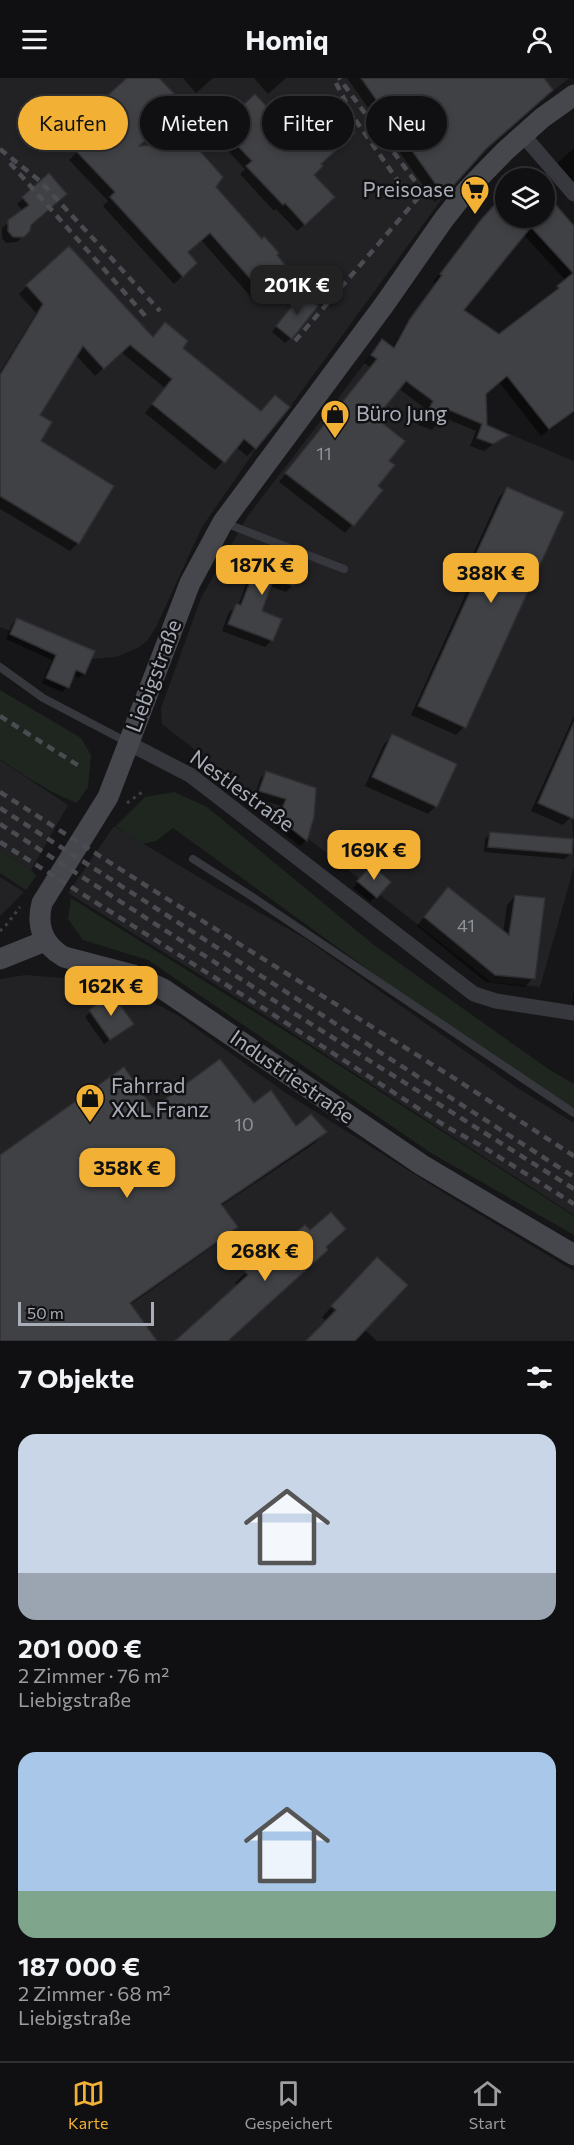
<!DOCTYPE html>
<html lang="de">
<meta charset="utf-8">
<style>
:root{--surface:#101012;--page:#1e1e20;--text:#f1f3f6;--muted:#9c9d9f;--line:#303032;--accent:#f2b134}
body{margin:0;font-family:Commissioner,sans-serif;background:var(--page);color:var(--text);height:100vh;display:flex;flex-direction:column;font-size:22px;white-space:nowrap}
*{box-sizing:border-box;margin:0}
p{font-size:20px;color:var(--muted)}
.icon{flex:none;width:33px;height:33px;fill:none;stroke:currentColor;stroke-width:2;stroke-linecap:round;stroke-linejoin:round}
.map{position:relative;height:1263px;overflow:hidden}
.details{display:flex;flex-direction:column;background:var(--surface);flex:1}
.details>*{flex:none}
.banner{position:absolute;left:18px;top:18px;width:538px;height:54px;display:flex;gap:12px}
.tools{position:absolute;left:495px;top:90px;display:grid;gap:12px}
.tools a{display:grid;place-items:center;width:60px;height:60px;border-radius:50%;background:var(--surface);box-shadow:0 3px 9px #0003,0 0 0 2px var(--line);font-size:30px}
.scale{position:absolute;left:18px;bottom:15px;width:136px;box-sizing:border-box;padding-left:6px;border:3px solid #a8adb8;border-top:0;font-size:16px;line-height:21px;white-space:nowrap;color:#a8adb8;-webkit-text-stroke:4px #111113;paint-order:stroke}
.price{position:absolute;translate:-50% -51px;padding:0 14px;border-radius:12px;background:var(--accent);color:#111;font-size:20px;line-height:39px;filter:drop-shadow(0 2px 3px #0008)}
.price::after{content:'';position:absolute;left:50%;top:36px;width:18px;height:14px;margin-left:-9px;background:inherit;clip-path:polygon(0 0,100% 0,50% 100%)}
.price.selected{background:#222;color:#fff}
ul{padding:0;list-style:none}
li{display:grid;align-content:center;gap:12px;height:318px;padding:0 18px}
li span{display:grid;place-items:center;height:186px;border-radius:18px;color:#555}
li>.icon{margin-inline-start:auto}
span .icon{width:108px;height:108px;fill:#fffc;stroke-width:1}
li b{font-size:26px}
h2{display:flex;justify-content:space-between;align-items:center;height:72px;padding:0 18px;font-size:26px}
.pill{padding:0 21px;border-radius:27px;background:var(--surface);box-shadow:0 3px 9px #0003,0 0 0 2px var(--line);font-size:21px;line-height:54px}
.pill.selected{background:var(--accent);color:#111}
header{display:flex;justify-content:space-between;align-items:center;height:78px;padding:0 18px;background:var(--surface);font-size:27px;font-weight:700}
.tab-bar{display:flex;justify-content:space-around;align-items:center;height:84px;border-top:2px solid var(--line);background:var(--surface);font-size:16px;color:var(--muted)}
.tab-bar a{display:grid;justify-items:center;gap:3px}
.tab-bar .selected{color:var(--accent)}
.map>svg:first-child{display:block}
</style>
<header><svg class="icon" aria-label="menu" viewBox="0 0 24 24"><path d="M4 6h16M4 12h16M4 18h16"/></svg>Homiq<svg class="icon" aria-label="person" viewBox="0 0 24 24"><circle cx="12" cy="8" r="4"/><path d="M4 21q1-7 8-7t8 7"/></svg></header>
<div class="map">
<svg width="574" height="1263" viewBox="0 0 574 1263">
<rect width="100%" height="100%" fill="#161618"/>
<!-- built -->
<g fill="#222225">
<polygon points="0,0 569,0 509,49 486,71 444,118 290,329 256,371 202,449 156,549 148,562 138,570 116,579 92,581 94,573 17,540 11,553 0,549"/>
<polygon points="371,277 440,327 574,383 574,736 572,740 574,789 540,909 491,904 162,646 161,630 201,520 247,439"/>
<polygon points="0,682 68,727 31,792 0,773"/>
<polygon points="114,748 225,815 306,861 516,1009 574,1045 574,1137 266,938 68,815"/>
<polygon points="0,799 24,814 0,838"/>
<polygon points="25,897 88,902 143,919 179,938 286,1015 449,1118 574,1193 574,1263 0,1263 0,901"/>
</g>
<!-- green -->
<g fill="#1e261f">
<path d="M0,612L81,660L91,677L88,709L77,725C49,714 25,698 0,681Z"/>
<polygon points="174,714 207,729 374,867 472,937 550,992 574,1006 574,1033 501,988 173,750 156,763 141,766 116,748 145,719"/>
<polygon points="0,773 31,792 36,798 26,812 0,795"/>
<polygon points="71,820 306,966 574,1138 574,1157 431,1075 148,882 83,862 68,841"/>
</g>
<!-- shadow -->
<g fill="#0007" fill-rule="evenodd">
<polygon points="130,0 157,0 136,70 215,109 275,177 277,197 251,219 201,162 186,175 187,194 174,206 103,128 108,123 69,82 77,74 63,60"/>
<polygon points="183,0 213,0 196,15"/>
<polygon points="254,0 286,0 268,16"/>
<polygon points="347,0 542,0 480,76 435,124"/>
<polygon points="255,18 319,87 312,97 326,127 297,153 276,131 274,133 240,96 245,91 226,71 235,62 223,49"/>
<polygon points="574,70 574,105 553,89"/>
<polygon points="529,95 533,100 523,100"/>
<polygon points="49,98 28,152 17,164 6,165 2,160 2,150 23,133 17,126"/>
<path d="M498,124L506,140H544L574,150V337L572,335L541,358L499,304L485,316V348L506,357L484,373L470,368L476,353L442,339L432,352L418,347L426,331L398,310L374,340L387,383L376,408L381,412L345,455L279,404L370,289L364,285L375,271L382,263L392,270L403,251L435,205L433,204L472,152ZM523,156L566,203L500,257L462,232Z"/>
<polygon points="27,208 152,261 181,270 255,370 247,378 236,369 215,392 145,335 165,310 121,274 95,298 76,277 38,337 39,363 112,408 78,465 70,473 0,431 0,294 36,235 19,216"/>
<polygon points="297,223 291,260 285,265 272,254"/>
<polygon points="507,410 464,649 456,657 411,637 467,513 458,509 499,419"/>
<polygon points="253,476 293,507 286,514 270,508 260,534 272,562 265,569 222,553 229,534 238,528 247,503 239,501 246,483"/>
<polygon points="17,541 84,595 79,600 72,597 67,609 62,614 42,605 52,582 6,561 12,546"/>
<polygon points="574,638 574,733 571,739 563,747 531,733"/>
<polygon points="392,658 436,728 428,736 365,708 384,666"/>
<polygon points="266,694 315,711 306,762 300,768 273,747 281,728 254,720 260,701"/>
<polygon points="490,755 571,775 565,781 484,774 485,761"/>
<polygon points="366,794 389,804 370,824 353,810"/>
<polygon points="515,818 533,900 525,909 486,904 417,848 440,819 503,855 507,827"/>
<polygon points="574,912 574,927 572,927"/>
<polygon points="90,934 126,951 104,966 85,939"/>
<polygon points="254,1027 295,1050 325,1054 315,1065 221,1128 236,1149 226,1159 130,1227 155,1263 0,1263 0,1079 153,1032"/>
<polygon points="305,1149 227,1263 177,1263 238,1208 235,1205 245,1195"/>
<polygon points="367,1191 364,1251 377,1263 308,1263 326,1243 322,1239"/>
</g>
<!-- building -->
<g fill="#404145" stroke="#303034" stroke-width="1.5" fill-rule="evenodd">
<polygon points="127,0 159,0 185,27 139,68 192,64 223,99 216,109 262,161 264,158 279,175 277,177 287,189 260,212 210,155 188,174 197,185 183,199 110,119 115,114 76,73 84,64 70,51"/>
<polygon points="361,0 544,0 553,12 486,71 444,118"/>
<polygon points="255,16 288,51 322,20 355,55 321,86 323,88 314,97 335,119 305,147 285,125 283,127 246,88 252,83 233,63 242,54 229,40"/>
<polygon points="49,95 67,116 31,147 30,153 24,159 13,159 8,153 8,142 29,127 22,119"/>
<path d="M544,113L574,148V333L549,351L507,298L486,316L487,347L509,357L493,366L477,360L482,346L447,331L441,346L425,339L433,323L406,303L376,340L405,363L389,383L395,387L378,408L383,412L354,448L285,395L377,281L371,277L382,261L394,270L410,241L442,197L440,196L480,143L506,114V140H544ZM531,149L573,195L557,208L559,210L499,256L464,232Z"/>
<polygon points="69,168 153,259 165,244 188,263 183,270 261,333 275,317 290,329 256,371 244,361 225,385 152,326 172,301 130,267 104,291 83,268 40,337 52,344 41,363 114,408 79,466 0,418 0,297 43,226 26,207"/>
<polygon points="302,216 318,228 292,261 276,248"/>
<polygon points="507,409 564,434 466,650 418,628 474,505 465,500"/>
<polygon points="253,474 300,492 294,508 274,501 268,516 262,533 282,541 273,563 228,546 236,526 241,527 253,496 245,494"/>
<polygon points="17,540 95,573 85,596 76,592 69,610 46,600 56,577 10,556"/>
<polygon points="574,644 574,741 538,725"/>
<polygon points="392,656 457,686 437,729 372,699"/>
<polygon points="266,693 316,710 314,739 307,763 278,740 286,721 259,713"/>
<polygon points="490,754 573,761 572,776 488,769"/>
<polygon points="372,787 391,804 377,820 357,803"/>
<polygon points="448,809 509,857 515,817 545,820 535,901 495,897 424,839"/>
<polygon points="112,916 134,946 110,962 89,932"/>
<polygon points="220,981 254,1025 271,1012 296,1048 311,1036 327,1054 221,1126 238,1149 130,1225 157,1263 0,1263 0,1077 124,989 153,1030"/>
<polygon points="331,1134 346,1151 326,1169 328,1172 228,1263 175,1263 248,1197 244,1193 305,1147 310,1152"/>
<polygon points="377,1179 408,1207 355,1263 306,1263 336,1232 331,1228"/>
</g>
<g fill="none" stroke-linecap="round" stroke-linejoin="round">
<!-- path -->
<g stroke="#3d3f44" stroke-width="3" stroke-dasharray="3 4.5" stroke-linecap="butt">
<polyline points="127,725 145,712"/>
<polyline points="0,853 7,846 20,829"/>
</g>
<!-- lane -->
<g stroke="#37383d" stroke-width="8">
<polyline points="225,445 344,491"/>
<polyline points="0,589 43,620 127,664"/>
<polyline points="193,781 248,816 574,1035"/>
</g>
<!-- street -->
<g stroke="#37383d" stroke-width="15">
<polyline points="523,57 574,116"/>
<polyline points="128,665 190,697 474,916 496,923 574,935"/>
</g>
<!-- secondary -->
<g stroke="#45474d" stroke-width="21">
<path d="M574,17L542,40L504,74L467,112L444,141L384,227L223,444L190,505L108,719L42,825C36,848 43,867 64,879L133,897L163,911L422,1087L574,1177"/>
<polyline points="0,881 45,863"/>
</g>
<!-- rail -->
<g stroke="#4a4c52" stroke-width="4.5" stroke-dasharray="8 6" stroke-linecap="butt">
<polyline points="336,5 354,40 403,110"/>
<polyline points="0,71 40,103 160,233"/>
<polyline points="10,85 148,241"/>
<polyline points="295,263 423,114 339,0"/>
<polyline points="0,638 79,688"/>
<polyline points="0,714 145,807 457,1002 574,1078"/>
<polyline points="0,730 574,1099"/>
<polyline points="0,746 292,934 574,1111"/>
<polyline points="0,764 263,930 447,1049 480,1067 574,1126"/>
</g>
</g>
<!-- icons -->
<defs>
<g id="supermarket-pin" transform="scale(1.5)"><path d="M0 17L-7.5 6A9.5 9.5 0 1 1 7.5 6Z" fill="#f2b134" stroke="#111113"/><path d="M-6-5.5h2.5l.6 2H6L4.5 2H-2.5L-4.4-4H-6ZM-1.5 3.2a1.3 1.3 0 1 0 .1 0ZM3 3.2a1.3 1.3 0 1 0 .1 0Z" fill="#111"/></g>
<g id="shop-pin" transform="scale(1.5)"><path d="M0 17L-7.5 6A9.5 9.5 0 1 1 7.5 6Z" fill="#f2b134" stroke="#111113"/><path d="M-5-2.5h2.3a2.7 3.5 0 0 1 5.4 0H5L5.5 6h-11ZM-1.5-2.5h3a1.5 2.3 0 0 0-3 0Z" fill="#111"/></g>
</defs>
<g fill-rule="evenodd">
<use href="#supermarket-pin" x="475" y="112"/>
<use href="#shop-pin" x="335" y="336"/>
<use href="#shop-pin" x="90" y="1020"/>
</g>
<g text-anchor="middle" stroke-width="5" stroke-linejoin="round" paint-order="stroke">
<!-- number labels -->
<g font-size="18" fill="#8e929b">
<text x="324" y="382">11</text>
<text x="466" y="854">41</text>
<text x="244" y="1053">10</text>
</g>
<!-- poi labels -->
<g font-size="21" fill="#a8adb8" stroke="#111113" text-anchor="start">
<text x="454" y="119" text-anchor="end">Preisoase</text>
<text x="356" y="343">Büro Jung</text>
<text x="111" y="1015">Fahrrad<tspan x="111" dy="24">XXL Franz</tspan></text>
</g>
<!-- street labels -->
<g font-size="21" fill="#a8adb8" stroke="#111113">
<text transform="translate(154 598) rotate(-69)" y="7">Liebigstraße</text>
<text transform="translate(242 713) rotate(36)" y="7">Nestlestraße</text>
<text transform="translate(292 999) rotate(35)" y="7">Industriestraße</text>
</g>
</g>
</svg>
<div class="tools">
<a><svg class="icon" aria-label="layers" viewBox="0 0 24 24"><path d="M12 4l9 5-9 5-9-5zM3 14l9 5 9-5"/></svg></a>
</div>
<div class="scale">50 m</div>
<b class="price selected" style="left:297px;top:238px">201K €</b>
<b class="price" style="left:262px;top:518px">187K €</b>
<b class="price" style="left:491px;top:526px">388K €</b>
<b class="price" style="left:374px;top:803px">169K €</b>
<b class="price" style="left:111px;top:939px">162K €</b>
<b class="price" style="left:127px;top:1121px">358K €</b>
<b class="price" style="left:265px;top:1204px">268K €</b>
<div class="banner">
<a class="pill selected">Kaufen</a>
<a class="pill">Mieten</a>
<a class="pill">Filter</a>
<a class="pill">Neu</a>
</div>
</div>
<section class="details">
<h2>7 Objekte<svg class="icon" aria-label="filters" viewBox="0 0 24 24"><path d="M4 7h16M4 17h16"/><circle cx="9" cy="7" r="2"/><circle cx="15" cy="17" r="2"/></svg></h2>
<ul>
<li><span style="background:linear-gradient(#c9d6e8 75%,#9aa5b1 0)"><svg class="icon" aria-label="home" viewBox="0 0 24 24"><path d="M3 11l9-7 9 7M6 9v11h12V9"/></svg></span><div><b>201 000 €</b><p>2 Zimmer · 76 m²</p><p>Liebigstraße</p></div></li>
<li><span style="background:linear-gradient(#a9c7e8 75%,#7fa58c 0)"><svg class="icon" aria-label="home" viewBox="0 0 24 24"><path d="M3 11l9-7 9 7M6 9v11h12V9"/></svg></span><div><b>187 000 €</b><p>2 Zimmer · 68 m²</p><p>Liebigstraße</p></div></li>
</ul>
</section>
<nav class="tab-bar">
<a class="selected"><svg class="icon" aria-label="map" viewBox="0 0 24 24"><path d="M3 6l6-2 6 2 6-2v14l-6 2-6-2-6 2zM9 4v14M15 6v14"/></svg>Karte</a>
<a><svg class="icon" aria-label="saved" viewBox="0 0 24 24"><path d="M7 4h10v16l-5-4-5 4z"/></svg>Gespeichert</a>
<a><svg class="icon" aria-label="home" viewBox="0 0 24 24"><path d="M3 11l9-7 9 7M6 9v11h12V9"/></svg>Start</a>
</nav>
